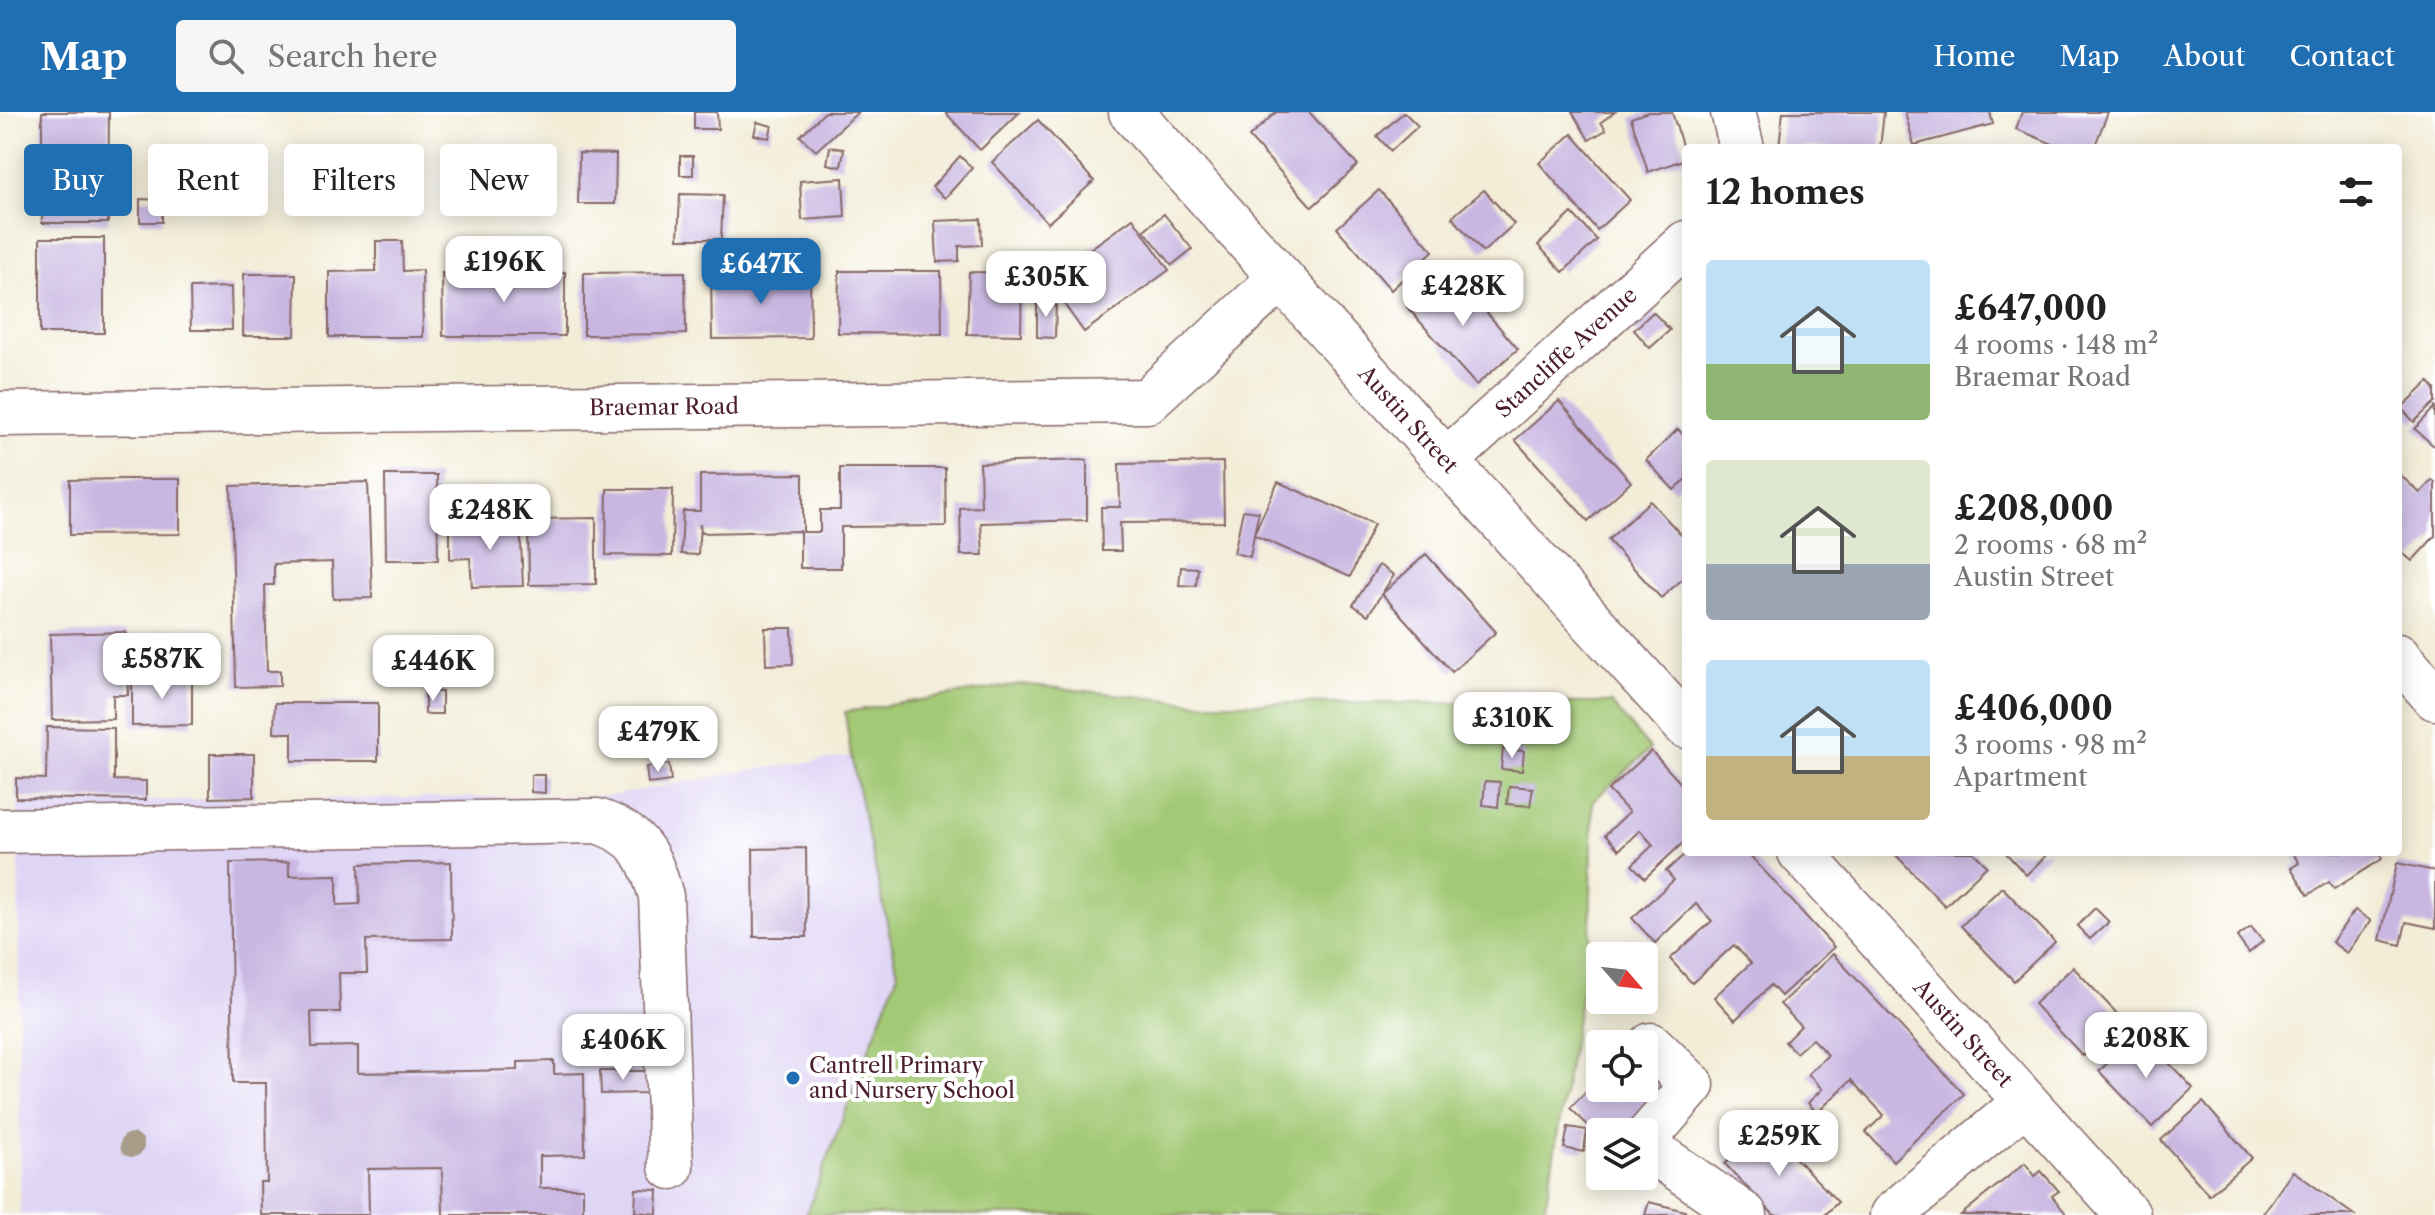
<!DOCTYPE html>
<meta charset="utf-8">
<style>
:root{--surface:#fff;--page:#f6f6f6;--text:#222;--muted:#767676;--accent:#1f6fb2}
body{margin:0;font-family:"Libre Caslon Text",serif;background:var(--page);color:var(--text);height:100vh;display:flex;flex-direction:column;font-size:30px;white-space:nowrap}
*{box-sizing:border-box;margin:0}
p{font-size:26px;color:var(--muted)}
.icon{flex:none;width:44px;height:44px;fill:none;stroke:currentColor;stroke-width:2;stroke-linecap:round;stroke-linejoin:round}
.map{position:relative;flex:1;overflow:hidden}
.drawer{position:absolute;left:1682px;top:32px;width:720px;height:712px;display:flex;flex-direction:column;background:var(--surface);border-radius:8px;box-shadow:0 4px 20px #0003}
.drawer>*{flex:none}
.guide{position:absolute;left:24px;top:32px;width:760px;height:72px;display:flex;gap:16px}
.needle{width:52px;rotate:118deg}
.controls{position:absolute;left:1586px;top:830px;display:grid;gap:16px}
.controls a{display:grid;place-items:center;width:72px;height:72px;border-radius:8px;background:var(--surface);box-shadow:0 4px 20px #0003;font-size:40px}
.price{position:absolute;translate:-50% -68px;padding:0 18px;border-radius:16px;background:#fff;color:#222;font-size:26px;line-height:52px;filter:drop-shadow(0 2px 4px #0008)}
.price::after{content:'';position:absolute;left:50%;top:48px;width:24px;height:18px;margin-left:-12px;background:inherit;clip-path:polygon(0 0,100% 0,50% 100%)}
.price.selected{background:var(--accent);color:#fff}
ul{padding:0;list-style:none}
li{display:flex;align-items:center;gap:24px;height:200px;padding:0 24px}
li span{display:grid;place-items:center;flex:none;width:224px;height:160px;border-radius:8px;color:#555}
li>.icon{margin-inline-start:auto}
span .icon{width:96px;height:96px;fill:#fffc;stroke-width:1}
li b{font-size:34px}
h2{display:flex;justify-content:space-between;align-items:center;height:96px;padding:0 24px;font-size:34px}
.tag{padding:0 28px;border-radius:8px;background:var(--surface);box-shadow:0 4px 20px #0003;font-size:28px;line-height:72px}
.tag.selected{background:var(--accent);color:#fff}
header{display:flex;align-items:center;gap:48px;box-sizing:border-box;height:112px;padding:0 40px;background:var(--accent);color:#fff}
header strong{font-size:38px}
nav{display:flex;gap:44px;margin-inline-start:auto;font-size:28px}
.search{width:560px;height:72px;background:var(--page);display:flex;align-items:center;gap:20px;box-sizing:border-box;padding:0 28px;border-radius:8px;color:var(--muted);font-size:30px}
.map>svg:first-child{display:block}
</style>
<header>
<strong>Map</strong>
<div class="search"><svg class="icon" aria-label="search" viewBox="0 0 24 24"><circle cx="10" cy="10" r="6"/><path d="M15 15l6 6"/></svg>Search here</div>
<nav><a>Home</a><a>Map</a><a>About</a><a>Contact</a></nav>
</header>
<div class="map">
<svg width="2435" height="1103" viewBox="0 0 2435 1103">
<rect width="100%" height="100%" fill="#fff"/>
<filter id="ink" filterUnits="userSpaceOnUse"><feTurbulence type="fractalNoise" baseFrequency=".0125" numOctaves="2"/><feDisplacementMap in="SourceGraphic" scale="16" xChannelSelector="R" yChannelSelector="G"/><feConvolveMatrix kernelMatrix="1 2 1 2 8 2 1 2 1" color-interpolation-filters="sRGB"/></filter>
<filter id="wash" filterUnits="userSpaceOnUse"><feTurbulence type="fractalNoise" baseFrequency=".006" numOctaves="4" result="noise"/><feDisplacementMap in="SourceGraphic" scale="32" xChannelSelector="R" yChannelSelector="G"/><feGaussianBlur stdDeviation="1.8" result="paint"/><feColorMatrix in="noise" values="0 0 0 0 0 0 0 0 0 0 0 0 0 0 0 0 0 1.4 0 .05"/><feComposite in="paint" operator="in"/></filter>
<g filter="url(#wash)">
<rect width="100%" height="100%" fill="#f3edd8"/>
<!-- built -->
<polygon fill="#dfd5f5" points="1021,572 1197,591 1611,591 1650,637 1593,689 1590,828 1544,1103 20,1103 18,690 609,684 740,660 851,644 845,600"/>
<!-- green -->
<polygon fill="#a2c974" stroke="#767450" stroke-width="2" points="1021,572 1197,591 1611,591 1650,637 1593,689 1590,828 1544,1103 806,1103 898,861 851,644 845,600"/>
<g id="blocks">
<!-- building -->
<g fill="#c9b7e2">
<polygon points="42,0 109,0 108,111 42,111"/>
<polygon points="694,0 717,0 718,17 694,17"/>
<polygon points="825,0 858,0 816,39 800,24"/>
<polygon points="945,0 1020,0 980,38"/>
<polygon points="1276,0 1309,0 1358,53 1312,95 1249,25"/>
<polygon points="1404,0 1418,14 1391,39 1377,24"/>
<polygon points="1572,0 1615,0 1601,10 1606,18 1589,28"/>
<polygon points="1648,0 1672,0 1686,47 1648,60 1631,6"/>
<polygon points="1783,0 1884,0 1880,36 1779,35"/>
<polygon points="1905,0 1990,0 1993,12 1914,33"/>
<polygon points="2022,0 2108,0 2094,36 2051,36 2053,32 2016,17"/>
<polygon points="1038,8 1094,69 1048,111 992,50"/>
<polygon points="757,10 772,14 769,26 754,23"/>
<polygon points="1572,22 1630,88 1597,118 1539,51"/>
<polygon points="830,35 844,37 841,55 827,52"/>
<polygon points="579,41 616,42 615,92 578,92"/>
<rect x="680" y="44" width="13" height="19"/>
<polygon points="960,44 972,56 945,86 932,75"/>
<polygon points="843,66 845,105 802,108 800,69"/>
<polygon points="1379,78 1433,139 1391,178 1337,116"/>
<polygon points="1484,78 1514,112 1483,140 1452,105"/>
<polygon points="680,82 723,83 721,127 678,127"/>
<polygon points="140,87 162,88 162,110 140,110"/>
<polygon points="1572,101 1597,128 1563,160 1538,133"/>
<polygon points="1164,102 1192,137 1172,153 1144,118"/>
<polygon points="1133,106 1169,158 1084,220 1047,168"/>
<polygon points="981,107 982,133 959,134 959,149 937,150 935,109"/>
<rect x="40" y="126" width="64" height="95"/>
<polygon points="376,129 402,129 403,159 422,158 423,225 329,225 329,160 376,159"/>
<polygon points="1450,158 1518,237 1476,273 1407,195"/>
<polygon points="839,159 941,159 942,222 838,221"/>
<polygon points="565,160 565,224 443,224 442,161"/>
<polygon points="685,160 686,222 584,223 584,161"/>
<polygon points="969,160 1022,161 1021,223 967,222"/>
<polygon points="810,161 811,226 712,227 711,163"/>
<polygon points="244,162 296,162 295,224 243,224"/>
<polygon points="231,175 232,218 191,218 190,176"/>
<polygon points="1037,188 1056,189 1055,226 1037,225"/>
<polygon points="1653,200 1670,218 1650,236 1634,218"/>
<polygon points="2429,270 2435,277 2435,290 2414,310 2401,296"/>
<polygon points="1559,289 1631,370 1588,409 1515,328"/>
<polygon points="2435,295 2435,335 2415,317"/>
<polygon points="1678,317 1686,326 1686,367 1674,378 1646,348"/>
<polygon points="1087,348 1087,408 981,411 983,443 961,443 960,396 981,395 980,351"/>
<polygon points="1223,350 1224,410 1120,411 1121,439 1102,439 1101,395 1120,395 1119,352"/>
<polygon points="840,356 945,356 946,414 841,415 841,456 800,456 800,419 701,421 700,412 698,443 681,442 683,399 700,399 700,363 803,362 803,420 820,420 820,398 840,398"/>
<polygon points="2398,361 2420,381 2432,368 2435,370 2435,424 2412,449 2398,437"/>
<polygon points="385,363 437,363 438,448 386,448"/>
<polygon points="125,367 180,367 180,422 70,423 70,368"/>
<polygon points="368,370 372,486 333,487 332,450 274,452 274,473 265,473 267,559 280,559 280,574 236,575 231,374"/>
<polygon points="1278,370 1374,412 1350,465 1254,423 1250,445 1234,441 1243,398 1259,400 1254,422"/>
<polygon points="607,377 673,377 672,444 606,443"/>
<polygon points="1650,389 1686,428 1686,464 1661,486 1608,428"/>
<polygon points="596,406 596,472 529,473 528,407"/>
<polygon points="520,409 523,474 472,475 470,446 450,447 450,412"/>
<polygon points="1426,442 1496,520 1452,560 1382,482"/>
<polygon points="1379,453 1394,463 1368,503 1353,493"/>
<polygon points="1181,455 1198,456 1196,474 1179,473"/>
<polygon points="765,516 792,516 793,552 766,553"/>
<polygon points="126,520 128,583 113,583 113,607 52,608 50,522"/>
<polygon points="132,564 192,564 192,613 132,614"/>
<polygon points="425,579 442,580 442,602 425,602"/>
<polygon points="275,591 378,591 378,649 292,649 292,621 274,621"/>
<polygon points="1500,614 1519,614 1518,629 1499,628"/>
<polygon points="47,615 114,616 114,668 146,669 146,688 16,686 16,666 46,667"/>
<polygon points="1503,637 1524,639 1522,659 1501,657"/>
<polygon points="1651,639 1686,677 1686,728 1645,766 1632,753 1653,733 1640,718 1619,738 1605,723 1629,700 1608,678"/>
<polygon points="210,642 254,642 254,685 210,686"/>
<polygon points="669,652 671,669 648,672 646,655"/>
<polygon points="531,663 545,663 545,681 531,680"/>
<polygon points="1485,669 1500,670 1498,695 1483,693"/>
<polygon points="1509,674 1533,676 1530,694 1507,692"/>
<polygon points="806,736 807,825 754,825 753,737"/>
<polygon points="1687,740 1747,740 1834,835 1781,884 1771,873 1735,908 1714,885 1751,851 1734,833 1692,871 1670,847 1712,809 1696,792 1655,831 1632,806 1674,768 1666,759"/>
<polygon points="1893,740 1973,740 1987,754 1945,794"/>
<polygon points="2005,740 2050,740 2026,763"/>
<polygon points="2292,740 2378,740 2382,747 2334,777 2329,770 2308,783 2291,756 2299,751"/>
<polygon points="289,750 289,764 337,763 337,793 360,792 359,752 451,750 452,827 366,828 367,861 339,861 340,900 311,900 312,935 358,934 358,961 518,958 518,950 554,949 554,962 584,961 585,1043 540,1044 540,1076 583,1076 583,1103 443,1103 442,1056 368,1057 369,1103 261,1103 260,1070 267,1070 266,971 233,971 230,751"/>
<polygon points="2397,751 2435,759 2435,816 2406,810 2401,833 2380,828"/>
<polygon points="2002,775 2055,830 2014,869 1961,814"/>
<polygon points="2095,796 2109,810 2090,827 2077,814"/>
<polygon points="2355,798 2371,809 2347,841 2332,830"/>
<polygon points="2251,815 2263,829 2249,841 2237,825"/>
<polygon points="1833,842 1964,982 1893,1049 1866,1020 1884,1003 1851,968 1817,1001 1808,991 1822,977 1808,962 1828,943 1812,927 1796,941 1785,930 1801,914 1780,892"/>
<polygon points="2073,855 2123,908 2083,944 2034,892"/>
<polygon points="2140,921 2193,976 2152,1015 2099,959"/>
<polygon points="647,923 647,949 613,950 613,924"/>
<polygon points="1644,947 1669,972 1622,1020 1600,1020 1600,1025 1570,996 1600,965 1600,976 1644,976"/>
<polygon points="600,959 646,959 646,981 601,982"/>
<polygon points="2203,990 2252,1046 2209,1083 2161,1028"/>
<polygon points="1764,1014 1838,1090 1825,1103 1774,1103 1725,1052"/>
<polygon points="1568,1015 1587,1018 1584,1040 1564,1036"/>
<polygon points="2025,1051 2035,1064 2041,1059 2059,1079 2052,1084 2067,1103 1961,1103"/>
<polygon points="2293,1059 2354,1103 2262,1103"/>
<polygon points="636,1077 658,1078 657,1102 635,1100"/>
<polygon points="1649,1090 1685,1099 1684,1103 1645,1103"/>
</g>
</g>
</g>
<g filter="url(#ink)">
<use href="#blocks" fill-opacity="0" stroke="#856768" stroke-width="2"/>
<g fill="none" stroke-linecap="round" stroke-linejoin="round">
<!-- minor casing -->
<g stroke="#856768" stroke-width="47">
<g id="minor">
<path id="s1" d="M1131,0L1686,614"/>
<polyline points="1733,0 1742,36"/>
<path id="s2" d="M0,302L1147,289L1281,166"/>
<path id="s3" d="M1446,349L1686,131"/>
<polyline points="2398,544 2435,586"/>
<path d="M0,719L597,709C640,723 649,742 661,784L671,1055"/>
<path id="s4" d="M1800,740L2128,1103"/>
<polyline points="1644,1028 1692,973 1651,933"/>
<polyline points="1644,1033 1745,1103"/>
<polyline points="1892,1103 2025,990"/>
</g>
</g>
<!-- minor -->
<use href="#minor" stroke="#fff" stroke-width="44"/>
</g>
<!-- trees -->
<circle fill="#a79c87" cx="132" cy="1033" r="12"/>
</g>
<!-- markers -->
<circle fill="#1f6fb2" stroke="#fff" stroke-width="3" cx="793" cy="966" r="8"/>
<g text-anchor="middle" stroke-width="8" stroke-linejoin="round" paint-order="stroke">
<!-- street labels -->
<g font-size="22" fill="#4a1f2b" stroke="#fff">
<text dy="8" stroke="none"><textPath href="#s3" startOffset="162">Stancliffe Avenue</textPath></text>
<text dy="8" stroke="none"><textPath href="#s2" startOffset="664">Braemar Road</textPath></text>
<text dy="8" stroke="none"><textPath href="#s1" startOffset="414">Austin Street</textPath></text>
<text dy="8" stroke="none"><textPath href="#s4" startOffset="244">Austin Street</textPath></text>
</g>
<!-- poi labels -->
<g font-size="22" fill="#4a1f2b" stroke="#fff" text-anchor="start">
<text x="809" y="961">Cantrell Primary<tspan x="809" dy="25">and Nursery School</tspan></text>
</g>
</g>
</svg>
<div class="controls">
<a><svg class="needle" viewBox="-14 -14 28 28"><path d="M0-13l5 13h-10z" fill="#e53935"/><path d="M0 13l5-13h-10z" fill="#767676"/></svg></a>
<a><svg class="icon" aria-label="locate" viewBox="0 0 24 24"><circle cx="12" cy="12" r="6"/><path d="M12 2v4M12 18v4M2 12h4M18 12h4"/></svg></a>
<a><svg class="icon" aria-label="layers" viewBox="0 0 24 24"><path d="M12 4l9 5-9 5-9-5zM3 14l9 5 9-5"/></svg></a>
</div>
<b class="price" style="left:504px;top:192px">£196K</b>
<b class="price selected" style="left:761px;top:194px">£647K</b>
<b class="price" style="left:1046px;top:207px">£305K</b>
<b class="price" style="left:1463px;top:216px">£428K</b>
<b class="price" style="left:490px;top:440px">£248K</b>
<b class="price" style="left:162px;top:589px">£587K</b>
<b class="price" style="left:433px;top:591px">£446K</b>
<b class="price" style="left:1512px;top:648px">£310K</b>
<b class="price" style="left:658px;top:662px">£479K</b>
<b class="price" style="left:2146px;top:968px">£208K</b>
<b class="price" style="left:623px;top:970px">£406K</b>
<b class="price" style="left:1779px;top:1066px">£259K</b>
<div class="guide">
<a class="tag selected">Buy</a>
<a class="tag">Rent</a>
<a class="tag">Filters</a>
<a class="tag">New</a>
</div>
<section class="drawer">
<h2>12 homes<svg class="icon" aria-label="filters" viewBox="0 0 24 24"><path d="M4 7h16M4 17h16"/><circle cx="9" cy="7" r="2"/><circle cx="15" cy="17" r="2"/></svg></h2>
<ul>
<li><span style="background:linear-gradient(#bfe0f5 65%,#8fb573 0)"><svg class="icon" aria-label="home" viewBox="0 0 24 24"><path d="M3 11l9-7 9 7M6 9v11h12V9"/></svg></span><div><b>£647,000</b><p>4 rooms · 148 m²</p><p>Braemar Road</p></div></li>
<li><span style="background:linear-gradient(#dfe7d0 65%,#9aa5b1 0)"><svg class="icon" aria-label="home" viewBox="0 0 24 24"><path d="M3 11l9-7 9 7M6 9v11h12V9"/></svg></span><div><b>£208,000</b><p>2 rooms · 68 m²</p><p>Austin Street</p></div></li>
<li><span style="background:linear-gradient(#bfe0f5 60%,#c2b280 0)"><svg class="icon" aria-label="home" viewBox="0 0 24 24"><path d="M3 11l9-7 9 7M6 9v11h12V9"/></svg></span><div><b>£406,000</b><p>3 rooms · 98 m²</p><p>Apartment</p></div></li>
</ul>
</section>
</div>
